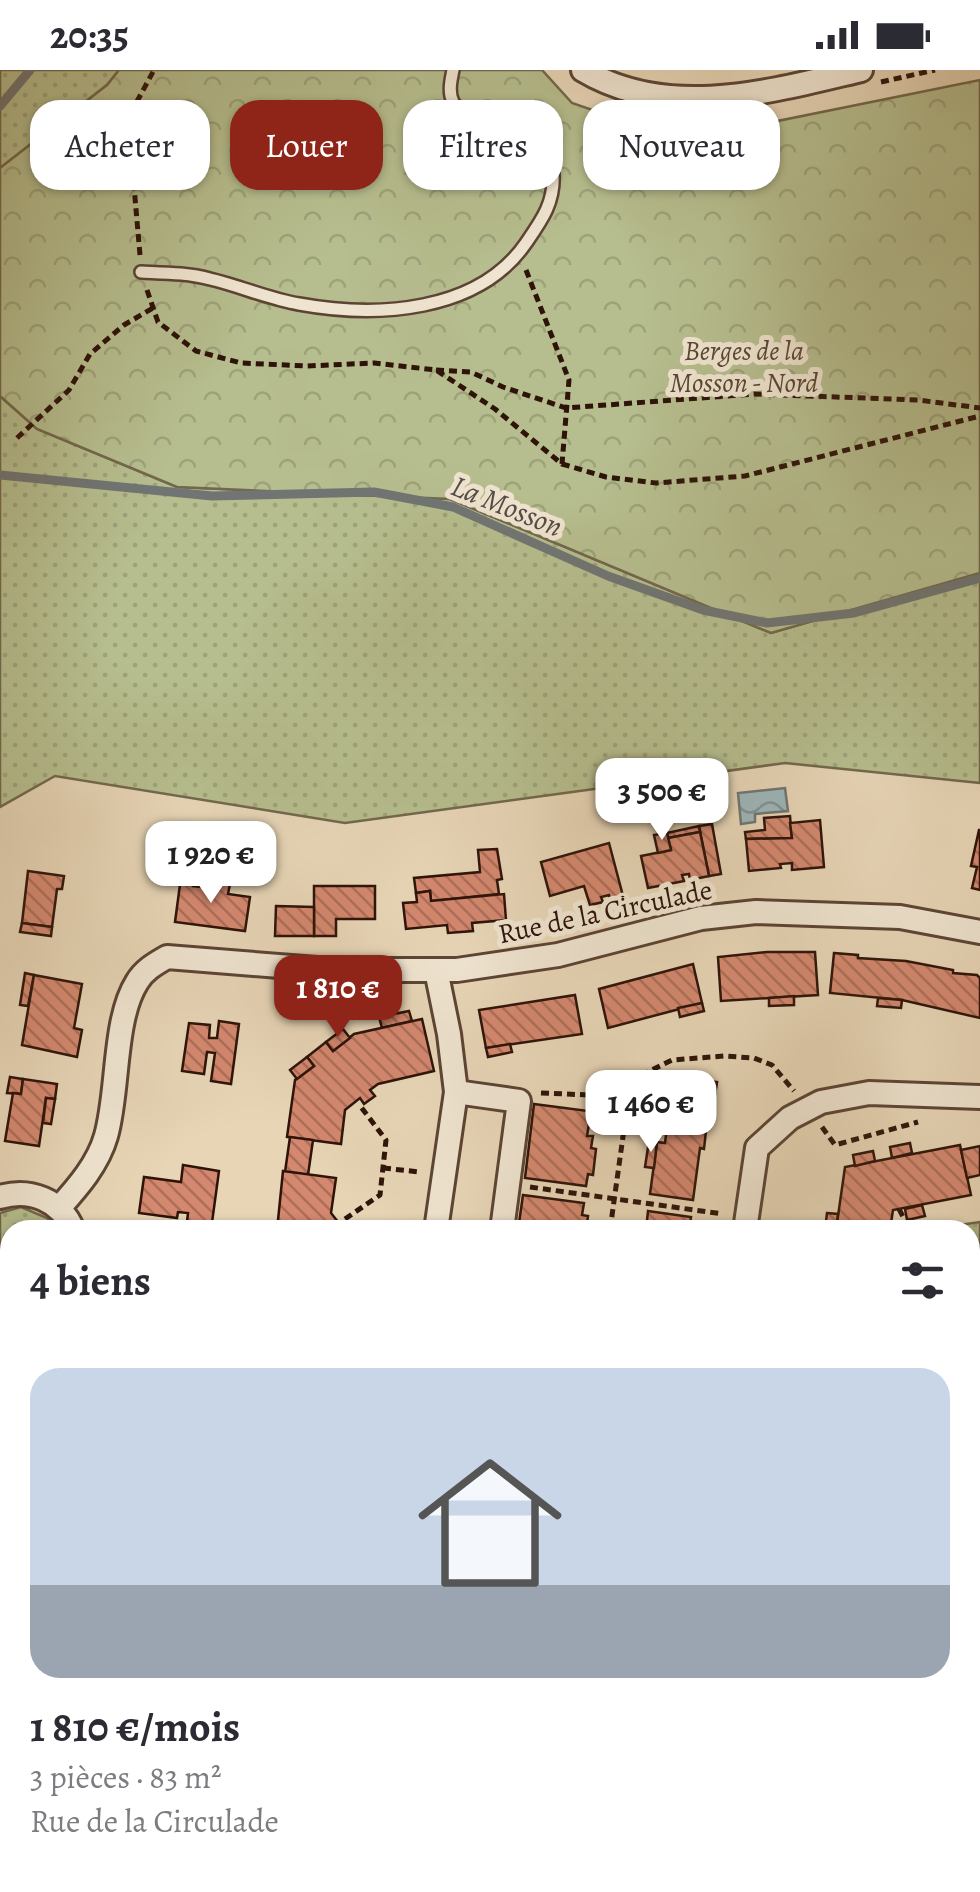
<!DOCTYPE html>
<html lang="fr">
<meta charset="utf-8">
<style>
:root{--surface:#fff;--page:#f2f2f3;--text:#2b2b33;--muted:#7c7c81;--accent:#8f2418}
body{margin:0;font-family:Alegreya,serif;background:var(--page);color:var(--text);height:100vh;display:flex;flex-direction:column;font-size:38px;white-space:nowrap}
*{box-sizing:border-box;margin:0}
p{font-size:32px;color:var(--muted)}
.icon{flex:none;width:55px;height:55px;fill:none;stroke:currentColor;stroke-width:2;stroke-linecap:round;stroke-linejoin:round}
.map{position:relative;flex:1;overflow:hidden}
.panel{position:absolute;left:0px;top:1150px;width:980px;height:672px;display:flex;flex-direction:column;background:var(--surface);border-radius:30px 30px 0 0;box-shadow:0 2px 8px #0004}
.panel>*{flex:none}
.top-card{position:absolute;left:30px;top:30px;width:920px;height:90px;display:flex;gap:20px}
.price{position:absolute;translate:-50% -85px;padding:0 22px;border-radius:20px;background:#fff;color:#222;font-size:32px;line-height:65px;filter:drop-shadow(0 2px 5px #0008)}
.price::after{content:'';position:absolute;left:50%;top:60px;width:30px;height:22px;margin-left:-15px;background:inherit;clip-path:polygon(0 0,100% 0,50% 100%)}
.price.on{background:var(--accent);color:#fff}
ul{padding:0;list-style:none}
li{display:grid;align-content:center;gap:20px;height:530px;padding:0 30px}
li span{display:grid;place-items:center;height:310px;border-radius:30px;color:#555}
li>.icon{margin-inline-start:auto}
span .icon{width:180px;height:180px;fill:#fffc;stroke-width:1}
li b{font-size:42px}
h2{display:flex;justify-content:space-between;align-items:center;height:120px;padding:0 30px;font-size:42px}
.chip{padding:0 35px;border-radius:30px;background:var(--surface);box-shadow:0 2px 8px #0004;font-size:35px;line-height:90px}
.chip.on{background:var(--accent);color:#fff}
.status{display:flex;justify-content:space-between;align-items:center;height:70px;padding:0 50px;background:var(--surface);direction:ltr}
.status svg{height:28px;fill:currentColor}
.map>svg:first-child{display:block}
</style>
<div class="status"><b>20:35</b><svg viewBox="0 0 49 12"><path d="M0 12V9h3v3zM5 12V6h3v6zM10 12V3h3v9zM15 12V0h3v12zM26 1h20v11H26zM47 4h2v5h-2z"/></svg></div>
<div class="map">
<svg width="980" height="1822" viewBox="0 0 980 1822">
<defs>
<pattern id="grass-dots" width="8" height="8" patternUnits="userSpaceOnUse" patternTransform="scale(2.5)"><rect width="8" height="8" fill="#b6bd8e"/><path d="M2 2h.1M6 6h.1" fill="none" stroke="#9da279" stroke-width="1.8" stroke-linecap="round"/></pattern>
<pattern id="forest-crowns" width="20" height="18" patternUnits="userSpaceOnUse" patternTransform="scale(2.5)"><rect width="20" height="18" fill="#b6bd8e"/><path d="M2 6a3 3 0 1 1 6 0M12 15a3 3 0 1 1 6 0" fill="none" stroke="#9da279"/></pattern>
<pattern id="water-waves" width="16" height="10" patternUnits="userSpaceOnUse" patternTransform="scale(2.5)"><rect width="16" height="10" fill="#9cb6ba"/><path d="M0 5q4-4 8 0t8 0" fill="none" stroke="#809395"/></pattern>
<pattern id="building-back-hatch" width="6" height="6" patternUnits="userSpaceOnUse" patternTransform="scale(2.5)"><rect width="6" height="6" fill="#d4886f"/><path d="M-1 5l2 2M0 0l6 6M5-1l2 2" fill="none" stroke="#ac6e59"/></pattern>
</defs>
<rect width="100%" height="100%" fill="#e7d5b6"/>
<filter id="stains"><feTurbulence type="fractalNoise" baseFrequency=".002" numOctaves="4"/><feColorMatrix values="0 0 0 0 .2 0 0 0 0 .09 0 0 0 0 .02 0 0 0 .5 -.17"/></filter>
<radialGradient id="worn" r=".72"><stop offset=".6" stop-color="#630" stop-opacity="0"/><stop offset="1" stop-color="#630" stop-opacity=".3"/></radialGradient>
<!-- grass -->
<g fill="url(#grass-dots)" stroke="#72684c" stroke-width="2.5">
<polygon points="0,0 119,0 107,15 0,98"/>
<polygon points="0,326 37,359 177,417 450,429 771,563 980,503 980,713 785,693 345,753 55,706 0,737"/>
<polygon points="21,1137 47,1148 57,1160 10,1160 10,1221 0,1218 0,1143"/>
<polygon points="980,1152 980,1278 970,1278 970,1160 924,1160"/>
<polygon points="0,1416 10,1422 10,1812 658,1812 676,1822 0,1822"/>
</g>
<!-- forest -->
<g fill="url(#forest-crowns)" stroke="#72684c" stroke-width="2.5">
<polygon points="119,0 542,0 572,33 662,64 728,61 980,10 980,503 771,563 450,429 177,417 37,359 0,326 0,98 107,15"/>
<polygon points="0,1783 10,1783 10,1812 117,1813 134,1822 0,1822"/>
</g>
<!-- water -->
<g fill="url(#water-waves)" stroke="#707573" stroke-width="2.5">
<polygon points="785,718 788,741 755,744 755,752 741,754 738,723"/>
<polygon points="708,723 712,744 676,751 672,730"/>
</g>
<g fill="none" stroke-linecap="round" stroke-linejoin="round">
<!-- stream -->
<g stroke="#707573" stroke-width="9">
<polyline points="0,36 30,0"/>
<polyline points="0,405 212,426 374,422 453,437 608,506 703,540 767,553 854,543 980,508"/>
</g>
</g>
<!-- building -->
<g fill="url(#building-back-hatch)" stroke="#2e1309" stroke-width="2.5">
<polygon points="790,746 792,768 746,769 745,762 765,760 764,748"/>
<polygon points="820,750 824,797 792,800 792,793 780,794 781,798 749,801 746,769 792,768 790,753"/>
<polygon points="712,754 721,804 709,806 699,756"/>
<polygon points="699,756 700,762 668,768 667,763"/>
<polygon points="979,760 980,760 980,820 972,818 977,797 971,796"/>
<polygon points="700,762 709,806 690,810 689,804 682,805 684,811 648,818 641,786 671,780 668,768"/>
<polygon points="667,763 671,780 658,783 654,765"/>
<polygon points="609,773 623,826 610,830 609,825 601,827 603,832 590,835 584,816 550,826 541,792"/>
<polygon points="497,779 502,809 497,810 499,824 431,831 430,821 416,823 414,808 480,802 478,780"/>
<polygon points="28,801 64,806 62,819 57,819 52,857 22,853"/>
<polygon points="181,807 194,809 193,816 215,818 216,812 230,814 228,824 250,827 245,861 175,852"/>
<polygon points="314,816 375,816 375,849 336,849 336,866 314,866"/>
<polygon points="430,821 431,831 504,824 506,850 472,853 473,861 448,863 447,855 406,859 403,833 417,832 416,823"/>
<polygon points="276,836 314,837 314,866 275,866"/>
<polygon points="22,853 52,857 51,866 20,862"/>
<polygon points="767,882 815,882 818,925 721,931 718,887"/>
<polygon points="834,883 858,885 858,888 906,891 953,900 953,903 977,905 980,908 980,948 902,930 830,923"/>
<polygon points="693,894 702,933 608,958 599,919"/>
<polygon points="25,903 34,905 28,936 20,935"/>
<polygon points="34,905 82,914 74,958 82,960 77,987 22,975"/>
<polygon points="575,925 582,964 486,978 479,940"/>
<polygon points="794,926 794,935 769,936 769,928"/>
<polygon points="878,928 902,930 901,938 877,936"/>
<polygon points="702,933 704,941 680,947 678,938"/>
<polygon points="409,941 412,951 382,958 379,947"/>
<polygon points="422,949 434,1001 378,1014 370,1020 375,1026 364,1034 360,1028 345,1040 341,1074 287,1067 295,1010 314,996 307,987 326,972 333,981 354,964"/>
<polygon points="219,951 239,954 231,1014 211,1011 215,983 207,982 204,1004 182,1001 189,953 210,955 209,968 217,968"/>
<polygon points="343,959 350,968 333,981 326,972"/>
<polygon points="510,974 512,982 488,987 486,978"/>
<polygon points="307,987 314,996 297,1009 290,1000"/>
<polygon points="10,1007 23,1009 21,1024 7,1023"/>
<polygon points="677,1007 717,1012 715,1026 710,1025 704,1079 700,1078 693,1130 650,1124 657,1072 665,1073 670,1031 674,1032"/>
<polygon points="23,1009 57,1014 55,1029 46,1028 39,1076 5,1071 13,1023 21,1024"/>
<polygon points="46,1028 55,1029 51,1054 43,1053"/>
<polygon points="662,1030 670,1031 668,1052 659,1052"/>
<polygon points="534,1034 596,1042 594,1055 589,1054 587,1066 593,1066 591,1078 596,1079 593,1105 588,1104 586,1116 525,1108"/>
<polygon points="290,1067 313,1070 308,1105 285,1102"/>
<polygon points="649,1071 657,1072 654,1098 645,1097"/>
<polygon points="910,1073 912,1083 892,1088 890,1077"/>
<polygon points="960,1075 971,1125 893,1140 890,1160 836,1160 845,1097"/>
<polygon points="980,1076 980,1105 967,1108 961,1080"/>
<polygon points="873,1081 875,1091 855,1096 853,1085"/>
<polygon points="183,1095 219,1101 211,1160 186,1160 188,1143 178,1142 177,1148 139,1143 144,1107 181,1112"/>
<polygon points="283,1101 336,1108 331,1143 342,1157 348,1153 354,1160 277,1160"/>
<polygon points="523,1125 584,1133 582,1145 588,1146 586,1160 518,1160"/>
<polygon points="922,1135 925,1146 907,1150 905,1139"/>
<polygon points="648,1141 691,1147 689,1160 646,1160"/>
<polygon points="827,1143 838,1144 836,1160 825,1159"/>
<polygon points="4,1273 10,1274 10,1314 0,1312"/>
<polygon points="964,1812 980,1818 980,1822 958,1822"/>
</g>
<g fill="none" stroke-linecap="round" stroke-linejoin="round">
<!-- lane casing -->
<g stroke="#5c4434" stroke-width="16">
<path id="lane" d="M141,202C164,203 188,203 210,209C240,216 269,229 299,234C376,248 478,243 526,173C542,150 555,132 553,103C529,68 473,65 453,32C448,22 451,10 453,0"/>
</g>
<!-- street casing -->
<g stroke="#5c4434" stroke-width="28">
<g id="street">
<path d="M583,0C668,51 772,21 861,0"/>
<polyline points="456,1022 519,1031 502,1160"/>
<path d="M0,1127C30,1118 61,1130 73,1160"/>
<path d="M59,1138C78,1117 98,1094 106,1066C119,1021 113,950 137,912C144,900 155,894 167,887L330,900H457L558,885L701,848L756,842L900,847L980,862"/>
<polyline points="436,1160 456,1022 449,964 436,900"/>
<polyline points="745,1160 757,1078 790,1048 821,1032 869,1023 980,1027"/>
<polyline points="0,1234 10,1237"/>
<polyline points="970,1324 980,1325"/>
<polyline points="970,1575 980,1576"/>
<polyline points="970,1744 980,1752"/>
</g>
</g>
<!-- path -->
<g stroke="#2e1309" stroke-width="5" stroke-dasharray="8 5" stroke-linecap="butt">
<polyline points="881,12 935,0"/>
<polyline points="140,185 128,48 154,0"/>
<polyline points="526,200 569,310 562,394"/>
<polyline points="147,220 158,252 196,281 241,293 307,296 374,293 436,300 495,339 562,394 606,407 656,413 745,406 980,346"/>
<polyline points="436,300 471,302 503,317 566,338 754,324 918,330 980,338"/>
<polyline points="17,368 69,320 90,284 124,255 153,238"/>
<polyline points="599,1022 610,1031 625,1052"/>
<polyline points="541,1023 590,1025 615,1018 672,990 724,986 754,988 772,995 794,1021"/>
<polyline points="822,1057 835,1075 918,1052"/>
<polyline points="383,1098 420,1102"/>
<polyline points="530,1117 723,1144"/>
<polyline points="899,1139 910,1160"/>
<polyline points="345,1149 380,1125 386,1070 361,1037"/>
<polyline points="610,1160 625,1052 642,1006"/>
<polyline points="970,1171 980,1173"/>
<polyline points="970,1282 980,1283"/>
<polyline points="970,1447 980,1351"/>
<polyline points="970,1453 980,1454"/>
</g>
<!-- lane -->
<use href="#lane" stroke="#efe4d0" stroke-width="11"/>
<!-- street -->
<use href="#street" stroke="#efe4d0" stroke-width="22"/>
</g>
<g text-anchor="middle" stroke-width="10" stroke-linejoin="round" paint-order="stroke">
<!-- park labels -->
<g font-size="28" font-style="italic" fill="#574631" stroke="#efe4d0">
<text x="744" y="290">Berges de la<tspan x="744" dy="32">Mosson - Nord</tspan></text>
</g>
<!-- street labels -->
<g font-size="28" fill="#2e1309" stroke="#efe4d0">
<text transform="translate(605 841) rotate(-12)" y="10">Rue de la Circulade</text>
</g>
<!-- water labels -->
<g font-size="30" font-style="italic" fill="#544c47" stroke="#efe4d0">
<text transform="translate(507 436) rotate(22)" y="10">La Mosson</text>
</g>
</g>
<rect width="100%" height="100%" filter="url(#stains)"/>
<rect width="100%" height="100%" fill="url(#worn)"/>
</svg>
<b class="price" style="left:662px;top:773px">3 500 €</b>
<b class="price" style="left:211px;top:836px">1 920 €</b>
<b class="price on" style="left:338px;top:970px">1 810 €</b>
<b class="price" style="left:651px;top:1085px">1 460 €</b>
<div class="top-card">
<a class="chip">Acheter</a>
<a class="chip on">Louer</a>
<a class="chip">Filtres</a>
<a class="chip">Nouveau</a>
</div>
<section class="panel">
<h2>4 biens<svg class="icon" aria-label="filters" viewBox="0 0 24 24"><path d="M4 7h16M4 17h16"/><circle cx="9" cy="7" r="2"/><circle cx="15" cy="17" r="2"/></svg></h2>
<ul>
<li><span style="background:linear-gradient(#c9d6e8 70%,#9aa5b1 0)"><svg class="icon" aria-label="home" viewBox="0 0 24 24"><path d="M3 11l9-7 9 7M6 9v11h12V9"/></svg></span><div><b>1 810 €/mois</b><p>3 pièces · 83 m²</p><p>Rue de la Circulade</p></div></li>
</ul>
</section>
</div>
